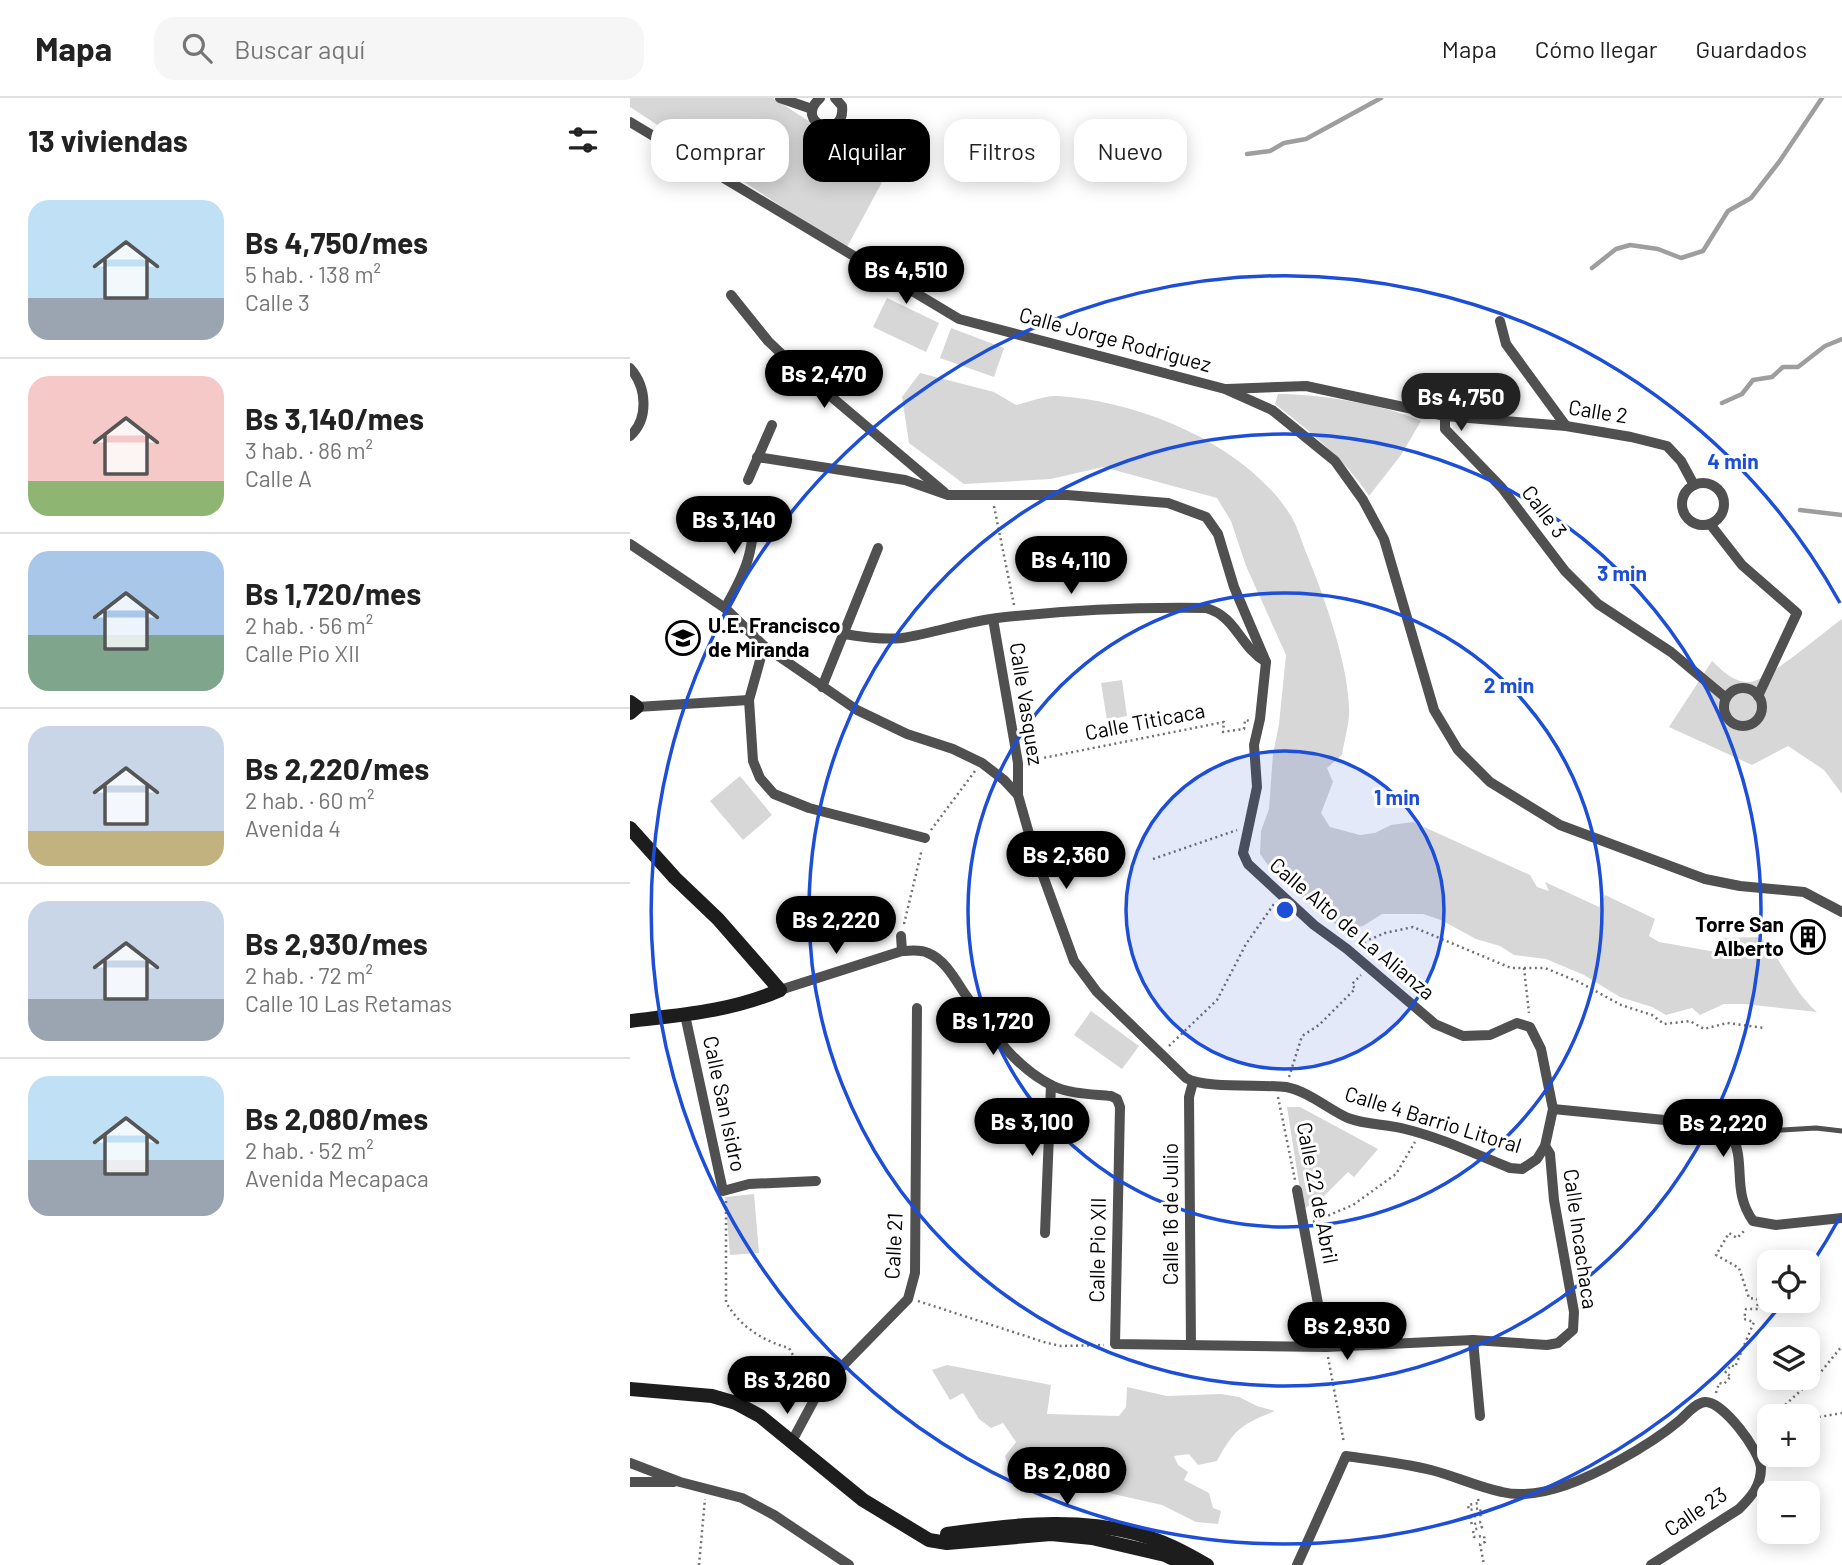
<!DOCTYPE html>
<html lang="es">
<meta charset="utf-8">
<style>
:root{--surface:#fff;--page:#f6f6f6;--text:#222;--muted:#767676;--line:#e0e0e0;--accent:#000}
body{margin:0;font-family:Barlow,sans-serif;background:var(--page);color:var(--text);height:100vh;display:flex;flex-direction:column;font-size:26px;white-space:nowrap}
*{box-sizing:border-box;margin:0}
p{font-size:23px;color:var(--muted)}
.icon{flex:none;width:38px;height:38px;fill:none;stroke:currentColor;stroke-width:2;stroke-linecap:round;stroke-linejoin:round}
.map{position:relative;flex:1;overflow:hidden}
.panel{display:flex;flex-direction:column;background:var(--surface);width:630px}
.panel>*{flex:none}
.hud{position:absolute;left:21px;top:21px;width:665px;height:63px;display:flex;gap:14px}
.controls{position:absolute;left:1127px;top:1152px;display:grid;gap:14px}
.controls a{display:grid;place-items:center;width:63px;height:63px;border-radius:14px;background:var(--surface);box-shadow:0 4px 18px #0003;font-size:35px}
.price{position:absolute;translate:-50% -60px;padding:0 16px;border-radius:24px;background:var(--accent);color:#fff;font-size:23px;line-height:46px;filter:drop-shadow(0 2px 4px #0008)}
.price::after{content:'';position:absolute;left:50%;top:42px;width:21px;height:16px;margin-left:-10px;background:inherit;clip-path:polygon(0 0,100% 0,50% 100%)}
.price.on{background:#222;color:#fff}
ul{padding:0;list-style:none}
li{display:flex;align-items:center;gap:21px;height:175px;padding:0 28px}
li+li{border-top:2px solid var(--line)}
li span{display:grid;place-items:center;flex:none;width:196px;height:140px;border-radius:21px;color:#555}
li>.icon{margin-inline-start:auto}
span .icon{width:84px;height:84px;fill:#fffc;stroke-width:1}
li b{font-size:30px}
h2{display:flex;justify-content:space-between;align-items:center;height:84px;padding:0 28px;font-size:30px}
.tag{padding:0 24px;border-radius:21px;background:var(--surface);box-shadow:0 4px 18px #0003;font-size:24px;line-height:63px}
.tag.on{background:var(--accent);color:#fff}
header{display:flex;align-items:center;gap:42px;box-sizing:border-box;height:98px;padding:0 35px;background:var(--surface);border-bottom:2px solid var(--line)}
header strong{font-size:33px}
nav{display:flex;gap:38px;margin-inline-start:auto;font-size:24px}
.search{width:490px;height:63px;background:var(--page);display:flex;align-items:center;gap:18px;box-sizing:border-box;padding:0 24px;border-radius:21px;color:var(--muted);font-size:26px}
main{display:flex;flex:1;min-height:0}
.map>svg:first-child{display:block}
</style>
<header>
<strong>Mapa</strong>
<div class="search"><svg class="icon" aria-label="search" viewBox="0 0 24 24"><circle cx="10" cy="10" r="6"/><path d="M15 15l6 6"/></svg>Buscar aquí</div>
<nav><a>Mapa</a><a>Cómo llegar</a><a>Guardados</a></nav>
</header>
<main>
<section class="panel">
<h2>13 viviendas<svg class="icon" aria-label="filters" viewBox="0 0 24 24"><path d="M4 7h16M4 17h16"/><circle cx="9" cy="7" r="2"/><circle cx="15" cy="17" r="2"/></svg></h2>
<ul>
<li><span style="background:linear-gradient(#bfe0f5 70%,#9aa5b1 0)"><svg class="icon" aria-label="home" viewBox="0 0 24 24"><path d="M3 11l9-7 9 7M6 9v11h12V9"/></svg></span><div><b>Bs 4,750/mes</b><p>5 hab. · 138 m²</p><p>Calle 3</p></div></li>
<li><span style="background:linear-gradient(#f6c9c9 75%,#8fb573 0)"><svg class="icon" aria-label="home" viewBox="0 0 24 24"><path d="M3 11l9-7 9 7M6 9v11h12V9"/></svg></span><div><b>Bs 3,140/mes</b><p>3 hab. · 86 m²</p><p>Calle A</p></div></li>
<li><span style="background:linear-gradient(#a9c7e8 60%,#7fa58c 0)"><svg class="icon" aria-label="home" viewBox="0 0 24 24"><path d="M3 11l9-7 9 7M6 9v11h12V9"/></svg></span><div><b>Bs 1,720/mes</b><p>2 hab. · 56 m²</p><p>Calle Pio XII</p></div></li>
<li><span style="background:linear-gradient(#c9d6e8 75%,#c2b280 0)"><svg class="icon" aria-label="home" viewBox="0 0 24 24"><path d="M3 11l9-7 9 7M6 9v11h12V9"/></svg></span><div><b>Bs 2,220/mes</b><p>2 hab. · 60 m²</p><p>Avenida 4</p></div></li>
<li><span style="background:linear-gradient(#c9d6e8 70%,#9aa5b1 0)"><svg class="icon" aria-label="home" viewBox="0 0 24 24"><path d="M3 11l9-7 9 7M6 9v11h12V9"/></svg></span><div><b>Bs 2,930/mes</b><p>2 hab. · 72 m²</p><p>Calle 10 Las Retamas</p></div></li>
<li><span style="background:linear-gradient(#bfe0f5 60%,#9aa5b1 0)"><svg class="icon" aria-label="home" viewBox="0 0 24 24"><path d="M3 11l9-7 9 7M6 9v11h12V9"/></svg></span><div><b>Bs 2,080/mes</b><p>2 hab. · 52 m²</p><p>Avenida Mecapaca</p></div></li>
</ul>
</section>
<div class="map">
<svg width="1212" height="1467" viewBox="0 0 1212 1467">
<rect width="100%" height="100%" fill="#fff"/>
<!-- green -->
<g fill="#d7d7d7">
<polygon points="0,0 143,0 180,24 191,39 205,45 215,43 258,73 216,151 0,9"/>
<polygon points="257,200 309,225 296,254 243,229"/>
<polygon points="321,230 374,250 364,279 310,260"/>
<path d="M290,275L364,294L386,307C399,304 415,297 428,298C509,303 616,346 661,418C667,428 671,441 675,452C693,495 718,564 719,610C720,625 714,642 712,657L697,670L703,684L691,715L700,729L730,737L745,735L761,727L783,724L900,777L907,789L919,793L915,784L969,809L975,797L1025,821L1019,838L1029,844L1086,854L1089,840L1131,839C1152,862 1163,893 1187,914L1115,906H1094L1070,917L1062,910L1036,917L1022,909L990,899L954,877L916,861L884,857L870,848L846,841L811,822L793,816H752L733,828L714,831L697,821L640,770L630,756L631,733L639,711L643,656L649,626L656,557L616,468L601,423L587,400L473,369L421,381L334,386L279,345L272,299Z"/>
<path d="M648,296C689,296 753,306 791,323L771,357L739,398C715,361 679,333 645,306Z"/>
<path d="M1212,521V696L1194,672L1158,648L1122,667L1039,629L1082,563C1093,573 1104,585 1120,584C1137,583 1195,533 1212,521Z"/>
<polygon points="492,582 497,618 477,622 471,585"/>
<polygon points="110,678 142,717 113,742 80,703"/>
<polygon points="461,913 509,948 492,971 444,937"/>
<polygon points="657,1009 670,1009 748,1051 724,1079 718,1074 690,1102 673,1111"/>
<polygon points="124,1096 129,1155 100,1157 95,1099"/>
<path d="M317,1267L421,1287L417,1316L489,1318L496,1309L497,1289L537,1298L591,1296L609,1299L627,1308L645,1313C612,1326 604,1331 587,1363L568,1367L559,1356L544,1358L548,1367L558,1374L554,1382L579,1395L583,1410L591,1413L588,1426L566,1424L532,1407L448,1388L384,1386L375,1358L386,1344L373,1325L361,1330L349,1321L333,1295L320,1302L302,1272Z"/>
</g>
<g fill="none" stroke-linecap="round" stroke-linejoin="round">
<!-- stream -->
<g stroke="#9e9e9e" stroke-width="4.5">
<polyline points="617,56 640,53 654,45 676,41 751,0"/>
<polyline points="962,170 986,151 1000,147 1028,151 1051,160 1073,153 1098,113 1121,100 1149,64 1192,0"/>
<polyline points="1092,305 1112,296 1123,282 1142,279 1153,269 1168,269 1195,248 1212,241"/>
<polyline points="1170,412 1212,417"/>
</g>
<!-- path -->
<g stroke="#727272" stroke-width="2.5" stroke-dasharray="2 3.5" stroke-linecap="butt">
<polyline points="364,408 384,507"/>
<polyline points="398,663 594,624 593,634 614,631 615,622 620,623"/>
<polyline points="301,732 345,673"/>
<polyline points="523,761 607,732"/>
<polyline points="274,826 292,751"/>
<polyline points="729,846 755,835 783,829 881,870 915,870 949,884 991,907 1022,917 1034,926 1060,923 1074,931 1097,925 1135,930"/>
<polyline points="894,870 899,915"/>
<polyline points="539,948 587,902 616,846 644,806"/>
<polyline points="659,979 672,938 689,927 725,891 722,886 731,877"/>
<polyline points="648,999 665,1082"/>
<path d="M96,1103V1204C109,1228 133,1243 159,1250L177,1282L182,1286"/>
<polyline points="683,1124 723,1107 766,1076 785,1044"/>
<polyline points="288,1203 417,1245 431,1248 474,1247"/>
<polyline points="698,1259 714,1345"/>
<polyline points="1086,1295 1089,1285 1094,1286 1101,1278 1095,1275 1101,1267 1105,1269 1124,1224 1114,1221 1116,1211 1128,1211 1127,1201 1119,1200 1109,1170 1086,1157 1099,1135 1107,1140 1115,1132"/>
<polyline points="1143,1318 1190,1275 1212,1248"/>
<polyline points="1178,1321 1212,1315"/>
<polyline points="1128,1335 1139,1322"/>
<polyline points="848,1401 849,1405 838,1407 839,1412 850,1410 851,1417 840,1419 842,1427 850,1424 852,1429 843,1432 844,1439 854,1438 855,1444 850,1446 854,1467"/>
<polyline points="69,1467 75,1401"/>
</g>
<!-- lane -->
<polyline stroke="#505050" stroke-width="5" points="1101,1035 1186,1030 1212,1033"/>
<!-- street -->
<g stroke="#505050" stroke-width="10">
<polyline points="150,0 182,11"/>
<path d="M190,0C162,26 216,44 212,8L205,0"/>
<polyline points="0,24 329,221 595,291 642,312 705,363 733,402 754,441 804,612 828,652 860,684 930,727 1075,781 1110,788 1174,794 1212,814"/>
<polyline points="101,197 138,243 159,263 314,394"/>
<polyline points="870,223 876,246 936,328"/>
<path d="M0,270C17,289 19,321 0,338"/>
<polyline points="597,291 676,288 815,318 936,328 1001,339 1037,348 1051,363 1064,387"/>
<polyline points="815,318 815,331 872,390 935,473 968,506 1041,554 1096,600"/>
<polyline points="118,382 142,327"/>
<circle cx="1073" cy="406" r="21"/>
<polyline points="1080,426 1112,467 1167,515 1128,598"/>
<path d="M0,446L95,510L134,548L227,612L277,636L323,651L352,665L374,682L388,697L404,753L444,863L467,894L556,980C574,991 632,986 656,989C678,993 698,1011 718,1020C736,1027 756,1026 775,1031C812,1040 845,1056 880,1070L892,1071L907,1061L915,1048L923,1011L911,951L900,929L887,925L860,937L833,938L805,926L717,851L684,827L618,766L613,755L627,689L624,647L630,621L636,564L604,489L588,436L576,419L538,405L437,397H318L275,382L127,359"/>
<path d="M95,510C118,470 122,456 126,410"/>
<polyline points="363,521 388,665 388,697"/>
<path d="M214,536C232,539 254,542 272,540C304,535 335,524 367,520C437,512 506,509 576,510C606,518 610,549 636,564"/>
<polyline points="134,548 119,602 123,663 130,680 144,696 179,710 295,740"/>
<polyline points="192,589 248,450"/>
<circle cx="1113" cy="609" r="19"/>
<polyline points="7,609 119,602"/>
<polyline points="271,838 272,853"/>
<path d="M150,892L272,853C281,853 290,851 298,855C316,862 327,885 337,899C360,932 385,970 423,988C440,996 462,996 481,998L487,1001L490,1009L485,1246L696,1249L843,1242L917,1247L928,1245L943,1232L944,1214L924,1102L920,1056L915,1048"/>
<polyline points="55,917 93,1093 119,1086 186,1083"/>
<path d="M923,1011L1075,1026L1101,1035C1117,1065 1101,1092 1123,1123L1146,1127L1212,1120"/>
<polyline points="667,1092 696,1249"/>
<polyline points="415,1135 421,987"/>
<polyline points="843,1242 850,1318"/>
<polyline points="561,1247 559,999 563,984"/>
<polyline points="161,1345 190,1291 278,1201 285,1175 287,910"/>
<polyline points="0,1365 50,1384 112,1400 144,1417 219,1467"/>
<polyline points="0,1384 44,1384"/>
<path d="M667,1467L716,1358C744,1362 773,1365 801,1372C825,1378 847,1389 872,1394C909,1403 956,1381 988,1363C1010,1351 1030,1339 1050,1322C1057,1316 1065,1305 1075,1304C1093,1303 1130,1353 1131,1370C1131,1388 1121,1399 1109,1411L1021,1467"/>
</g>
<!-- secondary -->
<g stroke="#1d1d1d" stroke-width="14">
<polyline points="0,604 7,609 0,615"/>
<path d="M0,730L45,780L88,821L150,892C103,913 51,917 0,923"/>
<polyline points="0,1291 82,1298 106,1305 130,1318 233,1402 299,1442 317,1445 421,1436 462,1440 535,1457 556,1467"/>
<path d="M317,1436C385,1426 463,1417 529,1443C546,1449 561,1458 577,1467"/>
</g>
</g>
<!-- distance rings -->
<circle cx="655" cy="812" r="159" fill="#1d4ed8" fill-opacity=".12"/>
<g fill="none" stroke="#1d4ed8" stroke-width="3.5">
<circle cx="655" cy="812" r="159"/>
<circle cx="655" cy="812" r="317"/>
<circle cx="655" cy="812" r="476"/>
<path d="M1210 1119A634 634 0 0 1 1181 1167M1155 1202A634 634 0 1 1 1210 505"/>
</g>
<!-- icons -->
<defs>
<g id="school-ring" transform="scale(1.75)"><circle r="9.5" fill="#fff" stroke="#000" stroke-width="1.5"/><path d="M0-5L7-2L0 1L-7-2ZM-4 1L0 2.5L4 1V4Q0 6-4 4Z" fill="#000"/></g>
<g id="building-ring" transform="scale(1.75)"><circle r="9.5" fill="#fff" stroke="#000" stroke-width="1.5"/><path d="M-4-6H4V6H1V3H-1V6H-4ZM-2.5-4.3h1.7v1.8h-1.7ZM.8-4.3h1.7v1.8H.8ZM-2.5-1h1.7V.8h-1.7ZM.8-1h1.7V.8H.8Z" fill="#000"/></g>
</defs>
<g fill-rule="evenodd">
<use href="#school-ring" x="53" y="540"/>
<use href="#building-ring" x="1178" y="839"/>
</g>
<g text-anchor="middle" stroke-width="6" stroke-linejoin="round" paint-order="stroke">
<!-- street labels -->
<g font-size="21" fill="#000" stroke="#fff">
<text transform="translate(485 242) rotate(15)" y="7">Calle Jorge Rodriguez</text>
<text transform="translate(968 314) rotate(9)" y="7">Calle 2</text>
<text transform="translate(914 414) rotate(53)" y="7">Calle 3</text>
<text transform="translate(396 606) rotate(81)" y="7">Calle Vasquez</text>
<text transform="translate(515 624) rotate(-11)" y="7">Calle Titicaca</text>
<text transform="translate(722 831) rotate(40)" y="7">Calle Alto de La Alianza</text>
<text transform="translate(94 1006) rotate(78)" y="7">Calle San Isidro</text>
<text transform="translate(803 1022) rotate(17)" y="7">Calle 4 Barrio Litoral</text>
<text transform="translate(687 1095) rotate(79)" y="7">Calle 22 de Abril</text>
<text transform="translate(541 1116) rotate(-90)" y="7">Calle 16 de Julio</text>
<text transform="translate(950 1141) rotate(82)" y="7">Calle Incachaca</text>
<text transform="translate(264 1148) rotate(-87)" y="7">Calle 21</text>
<text transform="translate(468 1152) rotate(-89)" y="7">Calle Pio XII</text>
<text transform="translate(1066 1414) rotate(-34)" y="7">Calle 23</text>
</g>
<!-- poi labels -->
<g font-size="21" font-weight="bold" fill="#000" stroke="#fff" text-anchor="start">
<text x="78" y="535">U.E. Francisco<tspan x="78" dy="24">de Miranda</tspan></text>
<text x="1154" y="834" text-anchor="end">Torre San<tspan x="1154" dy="24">Alberto</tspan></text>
</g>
</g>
<circle cx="655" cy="812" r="10" fill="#1d4ed8" stroke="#fff" stroke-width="3.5"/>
<g font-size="21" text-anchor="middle" font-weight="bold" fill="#1d4ed8" stroke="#fff" stroke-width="6" stroke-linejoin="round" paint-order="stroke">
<text x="1103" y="371">4 min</text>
<text x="992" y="483">3 min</text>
<text x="879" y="595">2 min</text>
<text x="767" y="707">1 min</text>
</g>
</svg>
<div class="controls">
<a><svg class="icon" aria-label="locate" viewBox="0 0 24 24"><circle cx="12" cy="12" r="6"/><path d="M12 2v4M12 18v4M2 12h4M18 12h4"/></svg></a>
<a><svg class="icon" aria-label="layers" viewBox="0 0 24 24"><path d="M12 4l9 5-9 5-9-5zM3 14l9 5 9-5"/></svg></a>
<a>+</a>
<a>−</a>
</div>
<b class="price" style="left:276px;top:208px">Bs 4,510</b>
<b class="price" style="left:194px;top:312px">Bs 2,470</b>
<b class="price on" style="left:831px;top:335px">Bs 4,750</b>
<b class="price" style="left:104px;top:458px">Bs 3,140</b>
<b class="price" style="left:441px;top:498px">Bs 4,110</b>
<b class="price" style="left:436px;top:793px">Bs 2,360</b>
<b class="price" style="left:206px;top:858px">Bs 2,220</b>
<b class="price" style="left:363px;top:959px">Bs 1,720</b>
<b class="price" style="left:402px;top:1060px">Bs 3,100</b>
<b class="price" style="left:1093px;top:1061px">Bs 2,220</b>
<b class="price" style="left:717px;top:1264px">Bs 2,930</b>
<b class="price" style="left:157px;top:1318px">Bs 3,260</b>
<b class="price" style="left:437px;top:1409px">Bs 2,080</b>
<div class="hud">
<a class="tag">Comprar</a>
<a class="tag on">Alquilar</a>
<a class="tag">Filtros</a>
<a class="tag">Nuevo</a>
</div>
</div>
</main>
